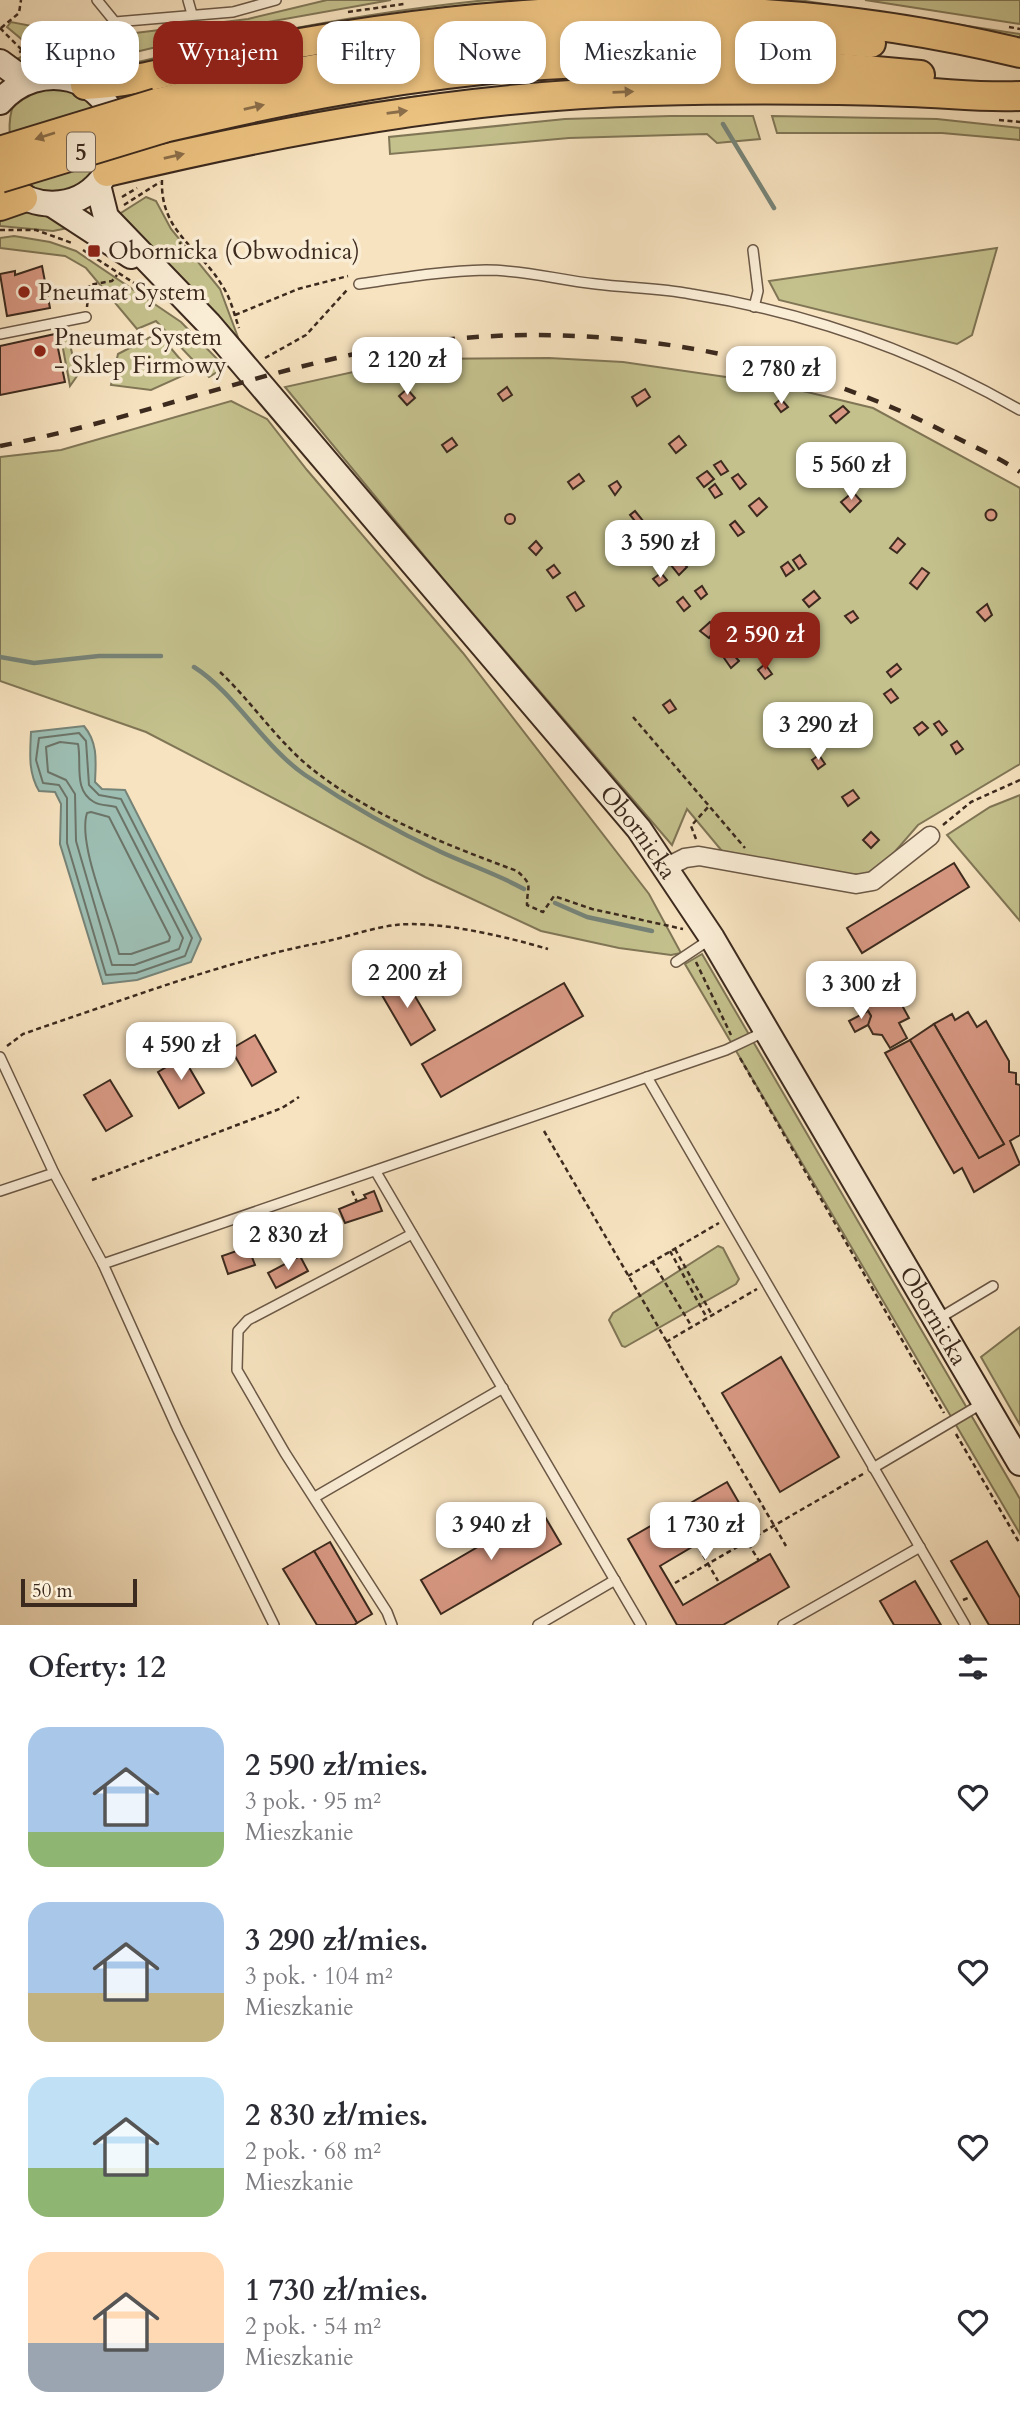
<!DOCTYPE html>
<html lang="pl">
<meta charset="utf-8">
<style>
:root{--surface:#fff;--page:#f7f7f7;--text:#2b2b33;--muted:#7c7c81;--accent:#8f2418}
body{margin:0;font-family:Cardo,serif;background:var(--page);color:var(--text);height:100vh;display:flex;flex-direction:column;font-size:26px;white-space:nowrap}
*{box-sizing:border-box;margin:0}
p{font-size:23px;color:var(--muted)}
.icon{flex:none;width:38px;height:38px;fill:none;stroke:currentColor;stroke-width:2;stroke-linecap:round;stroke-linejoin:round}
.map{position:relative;height:1625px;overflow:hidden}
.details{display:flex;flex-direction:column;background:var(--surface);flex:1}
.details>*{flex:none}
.banner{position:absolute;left:21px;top:21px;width:978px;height:63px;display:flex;gap:14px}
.scale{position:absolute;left:21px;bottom:18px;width:116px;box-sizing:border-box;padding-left:7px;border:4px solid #3c2a1e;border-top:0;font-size:19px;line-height:24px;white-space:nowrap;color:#3c2a1e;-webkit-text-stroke:5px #faedd6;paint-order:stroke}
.price{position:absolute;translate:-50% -60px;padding:0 16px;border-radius:14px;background:#fff;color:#222;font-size:23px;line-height:46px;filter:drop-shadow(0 2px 4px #0008)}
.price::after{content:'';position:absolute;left:50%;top:42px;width:21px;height:16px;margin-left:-10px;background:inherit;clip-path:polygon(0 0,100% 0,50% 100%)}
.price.on{background:var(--accent);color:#fff}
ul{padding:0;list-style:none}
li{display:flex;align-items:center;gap:21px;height:175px;padding:0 28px}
li span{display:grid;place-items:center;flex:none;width:196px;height:140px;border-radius:21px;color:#555}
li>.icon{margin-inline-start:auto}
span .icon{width:84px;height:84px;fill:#fffc;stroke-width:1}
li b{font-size:30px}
h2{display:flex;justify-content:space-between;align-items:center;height:84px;padding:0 28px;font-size:30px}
.pill{padding:0 24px;border-radius:21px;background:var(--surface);box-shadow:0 4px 10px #0003;font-size:24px;line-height:63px}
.pill.on{background:var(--accent);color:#fff}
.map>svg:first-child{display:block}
</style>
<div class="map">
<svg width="1020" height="1625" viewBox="0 0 1020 1625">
<rect width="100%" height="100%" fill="#f7e3c0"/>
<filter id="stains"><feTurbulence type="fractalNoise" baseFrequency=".00286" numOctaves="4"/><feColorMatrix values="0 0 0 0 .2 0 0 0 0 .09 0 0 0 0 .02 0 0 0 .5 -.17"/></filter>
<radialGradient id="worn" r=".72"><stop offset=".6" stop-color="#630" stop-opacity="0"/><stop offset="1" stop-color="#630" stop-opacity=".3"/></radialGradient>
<!-- green -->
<g fill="#c4c18d" stroke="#807656" stroke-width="2">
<polygon points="327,0 391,0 246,26 127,54 25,42 7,27 11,22 95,38 248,19"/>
<path d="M487,0H799L1020,34V44L698,1L140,70L138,62C254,34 369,12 487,0Z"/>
<polygon points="865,0 1020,0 1020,24"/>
<polygon points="41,52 107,62 121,71 93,76 68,66 33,66 15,60 29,53"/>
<path d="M788,74L160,150L159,144C366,92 573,76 788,74Z"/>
<path d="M43,87L73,89L97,107L99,170C90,177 78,189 68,192C19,208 0,137 14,103C21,96 34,92 43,87Z"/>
<polygon points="670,116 753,116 760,139 717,143 707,134 569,138 390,154 389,137 565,119"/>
<polygon points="772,116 937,119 1020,128 1020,140 942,133 777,133"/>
<polygon points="146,197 156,201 171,229 220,289 242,348 113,218"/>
<polygon points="22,211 50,217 68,228 53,231 0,226 0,215"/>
<polygon points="14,236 50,242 76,251 181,322 225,367 209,377 156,321 137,329 86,268 65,256 0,248 0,238"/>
<polygon points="997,248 972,335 957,344 779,300 769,281"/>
<polygon points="158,333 191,372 151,390 111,385 118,354"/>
<polygon points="68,335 77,376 70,386 61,338"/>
<polygon points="549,358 623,362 774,384 873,408 1020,488 1020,764 918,825 886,862 866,874 834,875 722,851 687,809 672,845 445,581 285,387 412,359"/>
<polygon points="231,401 267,419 307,470 463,653 649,894 681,953 671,955 619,948 541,931 425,877 146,732 0,681 0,457 61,450"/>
<polygon points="1020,795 1020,921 947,835 990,807"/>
<polygon points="702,954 1020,1499 1020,1534 685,964"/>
<polygon points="718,1246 723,1248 739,1279 736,1284 625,1347 622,1346 609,1320 613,1313"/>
<polygon points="1020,1327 1020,1425 981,1357"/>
</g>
<!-- water -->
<path fill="#9dbeb3" stroke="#768377" stroke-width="2" d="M84,726C98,743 96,761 95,782L102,789L125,790L201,939L191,962L137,980L103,984L60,844L61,804L55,792L39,791C28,772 30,754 31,732Z"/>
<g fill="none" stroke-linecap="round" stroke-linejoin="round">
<!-- shore -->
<g stroke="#6c7468" stroke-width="2">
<polygon points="79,733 86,741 89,785 99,795 121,799 192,938 185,956 136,973 106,975 67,843 67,798 59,785 43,783 36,760 39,738"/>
<path d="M60,742L78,744C82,764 73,790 94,802C100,806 109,805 116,807L183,938L179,949L134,965H112L76,841L75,794L66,780L48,772L46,747Z"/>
<path d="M91,812L109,817L170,937L169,941L131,954H119C111,920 77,844 87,813Z"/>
</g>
<!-- stream -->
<g stroke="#768377" stroke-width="4.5">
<polyline points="723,124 774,208"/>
<polyline points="0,657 34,663 99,656 161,656"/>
<path d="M194,667C235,693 263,746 305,775C348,804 393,830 441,852C469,865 497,874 524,889"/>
<polyline points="555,903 587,917 652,931"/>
</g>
</g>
<!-- building -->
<g fill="#d89883" stroke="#3c2a1e" stroke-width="2">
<polygon points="42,266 50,308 7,316 0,274 15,271 15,275"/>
<polygon points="55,334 65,382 0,395 0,346"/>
<polygon points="507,387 512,395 503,401 498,394"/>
<polygon points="407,389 415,398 407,405 399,396"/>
<polygon points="645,389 650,397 637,406 632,397"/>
<polygon points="781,399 788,407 781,412 775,404"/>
<polygon points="843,406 849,412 836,423 830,416"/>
<polygon points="679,436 686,445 676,453 669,444"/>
<polygon points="452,438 457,445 447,452 442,445"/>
<polygon points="821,446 833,462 824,469 811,453"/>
<polygon points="721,461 728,471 721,475 714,465"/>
<polygon points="707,471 714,479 704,487 697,478"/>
<polygon points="579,474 584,481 573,489 568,482"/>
<polygon points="738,474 746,484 740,489 732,478"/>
<polygon points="617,481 621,487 615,495 609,486"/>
<polygon points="715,484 722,494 715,498 709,489"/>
<polygon points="853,492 861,501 850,512 841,502"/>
<polygon points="759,498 767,507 757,516 749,506"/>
<circle cx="991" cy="515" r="5.5"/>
<polygon points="635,511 644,522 639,526 630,515"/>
<circle cx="510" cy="519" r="5"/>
<polygon points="735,521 744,532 738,536 730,525"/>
<polygon points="654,534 663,543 657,548 649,539"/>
<polygon points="898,538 905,544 897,553 890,548"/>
<polygon points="536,541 542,548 536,555 529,548"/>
<polygon points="640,545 649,556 641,562 632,551"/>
<polygon points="800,555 806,564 799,569 793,560"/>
<polygon points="679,558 687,567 679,575 671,565"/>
<polygon points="788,562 794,570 786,576 781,567"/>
<polygon points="554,565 560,573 553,578 547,570"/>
<polygon points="922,568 929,573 917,589 910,583"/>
<polygon points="661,573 667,580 659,586 653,579"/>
<polygon points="702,586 707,594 701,599 695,591"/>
<polygon points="814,591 820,598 809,607 803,600"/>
<polygon points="575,592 584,606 576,611 567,597"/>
<polygon points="683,597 690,606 684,611 677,602"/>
<polygon points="987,604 992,615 985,621 977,612"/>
<polygon points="853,611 858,618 851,623 845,616"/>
<polygon points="710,622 715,629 709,638 700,631"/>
<polygon points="746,637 752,646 745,652 738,643"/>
<polygon points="731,652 739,661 731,668 724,658"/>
<polygon points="765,664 772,674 765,679 758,670"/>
<polygon points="897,664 901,669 891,677 887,672"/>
<polygon points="891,689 898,698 891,703 884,694"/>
<polygon points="670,700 676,709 669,713 663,705"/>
<polygon points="939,721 947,731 942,735 934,724"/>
<polygon points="922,722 928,728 919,735 914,728"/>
<polygon points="823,727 828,734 820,740 815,733"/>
<polygon points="796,730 803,740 796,745 789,736"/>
<polygon points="957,741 963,749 956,754 951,745"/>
<polygon points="819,755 825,764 818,769 812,760"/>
<polygon points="853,790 859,798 848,806 842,797"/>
<polygon points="871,832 879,840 871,848 863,840"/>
<polygon points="954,863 969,887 862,953 847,928"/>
<polygon points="403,976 435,1030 411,1045 379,990"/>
<polygon points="891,976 903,979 909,990 898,998 909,1018 899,1023 907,1038 890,1048 882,1035 873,1034 867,1023 871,1016 859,995"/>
<polygon points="564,983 583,1016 441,1097 422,1064"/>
<polygon points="868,1011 871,1016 868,1025 855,1032 849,1021"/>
<polygon points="968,1012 977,1027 986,1021 1009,1061 1009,1072 1016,1073 1016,1084 1020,1085 1020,1135 1010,1141 1020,1164 974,1192 962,1168 954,1173 885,1053 910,1040 979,1158 1004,1144 934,1024 952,1014 955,1020"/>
<polygon points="934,1024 1004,1144 979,1158 910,1040"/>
<polygon points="255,1035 276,1072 252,1086 231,1049"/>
<polygon points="183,1057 204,1093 179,1108 158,1072"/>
<polygon points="110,1080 132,1116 106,1131 84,1095"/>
<polygon points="374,1191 382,1211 345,1223 339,1209 366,1198 364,1195"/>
<polygon points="248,1247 255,1265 228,1274 222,1256"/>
<polygon points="300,1256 308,1271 276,1288 268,1273"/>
<polygon points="781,1357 839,1457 780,1492 722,1393"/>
<polygon points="727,1482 746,1515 660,1566 683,1605 770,1554 789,1587 723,1625 677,1625 628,1539"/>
<polygon points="541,1510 561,1544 441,1614 421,1580"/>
<polygon points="987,1541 1020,1598 1020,1625 989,1625 951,1561"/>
<polygon points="330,1542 372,1614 357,1623 314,1551"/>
<polygon points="314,1551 357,1623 354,1625 317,1625 283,1569"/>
<polygon points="915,1581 941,1625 894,1625 880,1601"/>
</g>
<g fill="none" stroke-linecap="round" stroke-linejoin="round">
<!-- service casing -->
<g stroke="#6b5846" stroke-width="12">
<g id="service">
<polyline points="97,0 115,22 233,12 276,0"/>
<polyline points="188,0 192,14"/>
<polyline points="753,250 758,291 754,307"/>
<path d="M359,284C401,278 443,271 486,270C524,270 559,280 596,284C628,288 660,288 691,294C806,312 919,352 1020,410"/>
<polyline points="0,334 86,317"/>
<polyline points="676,962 709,940"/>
<polyline points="0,1057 54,1173 103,1264 177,1428 274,1625"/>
<polyline points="647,1077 965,1625"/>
<polyline points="376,1172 641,1625"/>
<polyline points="0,1191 54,1173"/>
<polyline points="103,1264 726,1050 766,1031"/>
<polyline points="938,1319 993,1286"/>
<polyline points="873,1468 983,1403"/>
<polyline points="315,1497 503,1388"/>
<polyline points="392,1625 387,1612 285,1453 237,1370 238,1331 248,1320 412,1234"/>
<polyline points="538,1625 615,1580"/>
<polyline points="783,1625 920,1547"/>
</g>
</g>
<!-- minor casing -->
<g stroke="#6b5846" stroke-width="21">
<polyline id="minor" points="667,867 685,858 699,856 856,884 873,881 930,836"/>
</g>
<!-- secondary casing -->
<g stroke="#3c2a1e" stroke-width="28">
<g id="secondary">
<polyline points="0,62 15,73 39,77"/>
<path d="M0,102C38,58 110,74 117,134"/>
<path id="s1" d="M98,185L106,217L209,324L639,829L712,938L1020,1463"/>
<path d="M9,188C40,212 82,209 105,175"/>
<polyline points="53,205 131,256"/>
</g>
</g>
<!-- primary casing -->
<g stroke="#3c2a1e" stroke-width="32">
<g id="primary">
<path d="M85,85C136,83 185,67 235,56C281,45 328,38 375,31C593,0 805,1 1020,53"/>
<path d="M157,103C391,44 631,21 871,43"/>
<path d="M164,128C269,103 374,81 481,70C627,55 775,61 920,75"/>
<path d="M107,172C287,129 465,96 650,91C736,89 823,89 909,92C946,93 983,98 1020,96"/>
<polyline points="0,206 23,198"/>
</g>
</g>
<!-- path -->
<g stroke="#3c2a1e" stroke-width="2.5" stroke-dasharray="5 3.5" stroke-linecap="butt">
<polyline points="348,12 404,4"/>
<polyline points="1009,27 1020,29"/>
<polyline points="0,28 22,50"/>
<polyline points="1,28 19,13 21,0"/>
<polyline points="25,50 109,60"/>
<polyline points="19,52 41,45 129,57"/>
<polyline points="999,120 1020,122"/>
<path d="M162,180C160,233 200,247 223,287C231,299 234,314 239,328"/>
<polyline points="122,197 137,188"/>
<polyline points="124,205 160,182"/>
<polyline points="0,230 36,230 72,243"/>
<polyline points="83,250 151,294"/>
<polyline points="87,307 89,285 112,281 117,275"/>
<polyline points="235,315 298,289 348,276"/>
<polyline points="265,358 306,335 347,290"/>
<path d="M220,672C252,702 277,741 312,769C371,816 447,845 517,871C534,886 527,885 527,905L543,912L554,896L592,909L683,929"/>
<polyline points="633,717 745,848"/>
<polyline points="943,825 971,802 1020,780"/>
<polyline points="696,839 691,826 709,806"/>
<polyline points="696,962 731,1035"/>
<path d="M7,1046L23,1034L49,1025C138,995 227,961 319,943C344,938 370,928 396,925C438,920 507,937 548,949"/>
<polyline points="740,1058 944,1413"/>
<polyline points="544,1131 786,1546"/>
<polyline points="92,1180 282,1108 299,1097"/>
<polyline points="352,1191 357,1202"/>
<polyline points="675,1249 712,1315"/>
<polyline points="670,1251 707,1318"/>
<polyline points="652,1261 692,1327"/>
<polyline points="628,1276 719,1223"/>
<polyline points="666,1342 757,1289"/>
<polyline points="956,1434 1020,1544"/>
<polyline points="735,1522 759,1561"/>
<polyline points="699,1548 718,1581"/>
<polyline points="675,1583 863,1474"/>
<polyline points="963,1600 970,1597"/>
</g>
<!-- service -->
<use href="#service" stroke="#faedd6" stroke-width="9"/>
<!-- minor -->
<use href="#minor" stroke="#faedd6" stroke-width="18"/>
<!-- secondary -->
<use href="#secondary" stroke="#faedd6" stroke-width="24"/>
<!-- primary -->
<use href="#primary" stroke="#ecc280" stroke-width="28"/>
<!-- rail -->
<path stroke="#3c2a1e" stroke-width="4.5" stroke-dasharray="12 12" stroke-linecap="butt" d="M0,446C118,423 232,381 350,355C548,311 765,341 945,432C970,445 997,456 1020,472"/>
<!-- primary-bridge casing -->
<g stroke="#3c2a1e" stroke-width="32" stroke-linecap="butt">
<g id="primary-bridge">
<polyline points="0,151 157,103"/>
<polyline points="0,178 164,128"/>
</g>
</g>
<!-- primary-bridge -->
<use href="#primary-bridge" stroke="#ecc280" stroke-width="28"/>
</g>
<!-- one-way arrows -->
<defs><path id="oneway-solid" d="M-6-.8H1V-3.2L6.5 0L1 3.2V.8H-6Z" transform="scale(1.75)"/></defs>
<g fill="#8b6e4a">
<use href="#oneway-solid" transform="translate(623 92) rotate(-2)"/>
<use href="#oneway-solid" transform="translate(254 107) rotate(-13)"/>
<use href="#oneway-solid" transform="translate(397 112) rotate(-8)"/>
<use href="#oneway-solid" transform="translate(45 136) rotate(162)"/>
<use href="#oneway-solid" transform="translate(174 156) rotate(-13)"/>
</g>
<!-- markers -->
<g fill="#8f2418" stroke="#faedd6" stroke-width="2.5">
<rect x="87" y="244" width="14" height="14" rx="3.5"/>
<circle cx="24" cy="292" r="7"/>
<circle cx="40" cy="351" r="7"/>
</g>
<g text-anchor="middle" stroke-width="7" stroke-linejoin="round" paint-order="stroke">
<!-- shield labels -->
<rect fill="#faedd6" stroke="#756455" stroke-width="2" x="67" y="132.5" width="28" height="39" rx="5"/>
<g font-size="23" font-weight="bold" fill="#3c2a1e">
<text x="81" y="160">5</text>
</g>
<!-- poi labels -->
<g font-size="24" fill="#3c2a1e" stroke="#faedd6" text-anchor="start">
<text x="108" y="259">Obornicka (Obwodnica)</text>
<text x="38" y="300">Pneumat System</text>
<text x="54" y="345">Pneumat System<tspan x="54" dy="28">- Sklep Firmowy</tspan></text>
</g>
<!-- street labels -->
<g font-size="24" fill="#3c2a1e" stroke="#faedd6">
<text dy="8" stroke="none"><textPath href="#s1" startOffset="847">Obornicka</textPath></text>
<text dy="8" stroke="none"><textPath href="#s1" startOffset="1414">Obornicka</textPath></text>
</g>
</g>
<rect width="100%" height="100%" filter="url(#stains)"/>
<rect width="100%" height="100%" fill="url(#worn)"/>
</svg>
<div class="scale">50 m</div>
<b class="price" style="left:407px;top:397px">2 120 zł</b>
<b class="price" style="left:781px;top:406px">2 780 zł</b>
<b class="price" style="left:851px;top:502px">5 560 zł</b>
<b class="price" style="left:660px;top:580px">3 590 zł</b>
<b class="price on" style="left:765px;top:672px">2 590 zł</b>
<b class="price" style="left:818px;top:762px">3 290 zł</b>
<b class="price" style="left:407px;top:1010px">2 200 zł</b>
<b class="price" style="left:861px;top:1021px">3 300 zł</b>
<b class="price" style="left:181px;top:1082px">4 590 zł</b>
<b class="price" style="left:288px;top:1272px">2 830 zł</b>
<b class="price" style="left:491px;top:1562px">3 940 zł</b>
<b class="price" style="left:705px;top:1562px">1 730 zł</b>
<div class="banner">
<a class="pill">Kupno</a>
<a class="pill on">Wynajem</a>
<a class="pill">Filtry</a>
<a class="pill">Nowe</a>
<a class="pill">Mieszkanie</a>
<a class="pill">Dom</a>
</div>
</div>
<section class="details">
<h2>Oferty: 12<svg class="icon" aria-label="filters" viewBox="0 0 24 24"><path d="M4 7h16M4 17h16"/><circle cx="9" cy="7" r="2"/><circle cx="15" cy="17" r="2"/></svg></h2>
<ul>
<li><span style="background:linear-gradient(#a9c7e8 75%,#8fb573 0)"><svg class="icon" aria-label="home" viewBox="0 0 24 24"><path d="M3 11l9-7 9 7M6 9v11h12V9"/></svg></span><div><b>2 590 zł/mies.</b><p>3 pok. · 95 m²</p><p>Mieszkanie</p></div><svg class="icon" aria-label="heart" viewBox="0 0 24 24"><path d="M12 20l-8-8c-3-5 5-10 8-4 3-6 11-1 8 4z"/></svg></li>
<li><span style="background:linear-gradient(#a9c7e8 65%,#c2b280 0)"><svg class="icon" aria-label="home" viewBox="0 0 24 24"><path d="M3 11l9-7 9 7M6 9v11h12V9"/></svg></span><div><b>3 290 zł/mies.</b><p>3 pok. · 104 m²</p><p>Mieszkanie</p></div><svg class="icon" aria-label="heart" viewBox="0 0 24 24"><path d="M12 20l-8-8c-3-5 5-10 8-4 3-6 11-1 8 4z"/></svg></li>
<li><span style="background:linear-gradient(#bfe0f5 65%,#8fb573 0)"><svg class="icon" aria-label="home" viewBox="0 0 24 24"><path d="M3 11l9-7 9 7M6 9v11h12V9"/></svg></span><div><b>2 830 zł/mies.</b><p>2 pok. · 68 m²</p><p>Mieszkanie</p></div><svg class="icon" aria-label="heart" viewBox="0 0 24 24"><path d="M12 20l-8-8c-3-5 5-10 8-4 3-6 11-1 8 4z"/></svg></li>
<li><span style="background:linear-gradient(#ffd9b3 65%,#9aa5b1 0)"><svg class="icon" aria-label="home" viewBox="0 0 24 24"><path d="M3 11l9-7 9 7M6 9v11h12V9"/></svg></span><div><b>1 730 zł/mies.</b><p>2 pok. · 54 m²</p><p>Mieszkanie</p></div><svg class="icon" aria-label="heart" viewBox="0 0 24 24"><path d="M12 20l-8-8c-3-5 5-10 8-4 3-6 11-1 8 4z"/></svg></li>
</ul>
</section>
